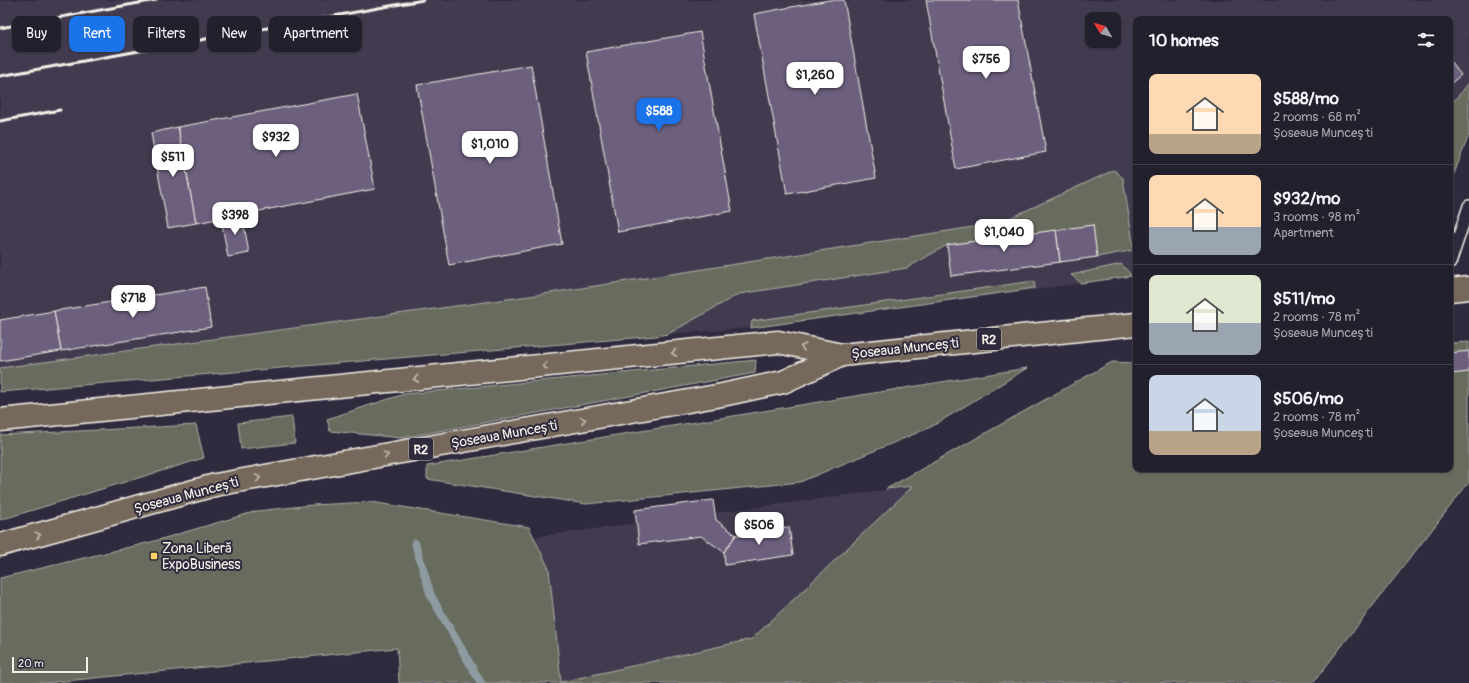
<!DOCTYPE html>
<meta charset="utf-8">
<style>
:root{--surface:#23202e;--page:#2f2d3a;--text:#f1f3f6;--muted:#a3a3aa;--line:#403e4a;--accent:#1a73e8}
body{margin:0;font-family:Pangolin,sans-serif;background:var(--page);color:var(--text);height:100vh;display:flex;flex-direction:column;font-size:15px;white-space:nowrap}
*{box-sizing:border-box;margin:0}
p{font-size:13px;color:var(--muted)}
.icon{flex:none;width:22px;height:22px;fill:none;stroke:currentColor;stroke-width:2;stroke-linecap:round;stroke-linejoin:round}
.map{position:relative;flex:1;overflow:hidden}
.side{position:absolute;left:1133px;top:16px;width:320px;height:456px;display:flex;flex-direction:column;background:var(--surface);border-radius:8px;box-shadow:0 1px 3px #0004,0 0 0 1px var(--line)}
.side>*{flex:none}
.hud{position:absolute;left:12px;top:16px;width:380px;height:36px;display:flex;gap:8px}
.needle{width:26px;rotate:308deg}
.fabs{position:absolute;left:1085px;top:12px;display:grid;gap:8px}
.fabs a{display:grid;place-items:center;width:36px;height:36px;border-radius:8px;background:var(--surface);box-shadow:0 1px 3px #0004,0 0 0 1px var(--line);font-size:20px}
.scale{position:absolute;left:12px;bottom:10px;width:76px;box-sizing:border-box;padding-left:4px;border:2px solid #f4f1e8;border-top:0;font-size:11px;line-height:14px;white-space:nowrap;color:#f4f1e8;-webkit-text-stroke:3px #2f2a3d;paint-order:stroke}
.price{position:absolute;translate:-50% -34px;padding:0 9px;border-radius:8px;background:#fff;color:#222;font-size:13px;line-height:26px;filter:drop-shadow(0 1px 2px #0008)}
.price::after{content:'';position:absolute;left:50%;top:24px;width:12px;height:9px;margin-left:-6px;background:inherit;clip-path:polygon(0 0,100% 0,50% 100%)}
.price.on{background:var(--accent);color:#fff}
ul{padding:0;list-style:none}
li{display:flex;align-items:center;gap:12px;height:100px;padding:0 16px}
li+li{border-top:1px solid var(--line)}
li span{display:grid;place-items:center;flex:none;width:112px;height:80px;border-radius:8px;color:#555}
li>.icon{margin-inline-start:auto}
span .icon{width:48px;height:48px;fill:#fffc;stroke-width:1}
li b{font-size:17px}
h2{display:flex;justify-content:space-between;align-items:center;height:48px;padding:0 16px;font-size:17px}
.chip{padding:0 14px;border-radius:8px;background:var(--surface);box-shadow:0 1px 3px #0004,0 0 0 1px var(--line);font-size:14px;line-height:36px}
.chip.on{background:var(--accent);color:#fff}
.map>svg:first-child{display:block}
</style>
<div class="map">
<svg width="1469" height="683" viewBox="0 0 1469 683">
<rect width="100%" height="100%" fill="#2f2a3d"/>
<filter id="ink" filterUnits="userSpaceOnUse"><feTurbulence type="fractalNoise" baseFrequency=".025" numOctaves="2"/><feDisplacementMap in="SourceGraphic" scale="8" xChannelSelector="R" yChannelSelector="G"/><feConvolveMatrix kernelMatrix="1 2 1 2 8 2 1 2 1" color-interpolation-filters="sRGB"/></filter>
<g filter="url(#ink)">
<!-- built -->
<g fill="#423a50" fill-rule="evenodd">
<path d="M0,0H1469V83L1450,106V19H1136V250H1134L1136,276L751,328L668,334L659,276L537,295L0,368ZM1092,19H1114V41H1092Z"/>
<polygon points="914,486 752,640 561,682 549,569 534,537"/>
</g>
<!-- green -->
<g fill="#686c5f" stroke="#aeaea4">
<polygon points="1469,83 1469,135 1450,184 1450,106"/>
<polygon points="1114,170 1123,178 1134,250 1097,257 1093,225 947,245 907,268 739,294 668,334 656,336 0,392 0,368 537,295 999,223"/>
<polygon points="1121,264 1132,276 1081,283 1071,275"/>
<polygon points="1034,281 1035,288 751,328 752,321"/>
<polygon points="1469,342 1469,482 1313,683 399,683 397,648 45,683 0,683 0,578 151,542 257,511 312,505 371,502 529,527 549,569 561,682 752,639 913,486 886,489 1112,362 1136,363 1136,469 1450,469 1450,343"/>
<polygon points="756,360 755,373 401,438 330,431 327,419 404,394"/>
<polygon points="1027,368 931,427 800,482 586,504 427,479 427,466"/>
<polygon points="292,417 295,443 241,449 238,423"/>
<polygon points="196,425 204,458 0,520 0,435"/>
</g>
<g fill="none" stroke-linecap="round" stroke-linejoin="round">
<!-- stream -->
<polyline stroke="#8e9ca1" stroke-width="8" points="415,543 431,596 481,683"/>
</g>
<!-- building -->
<g fill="#6d617e" stroke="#f4f1e8">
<polygon points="829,0 844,0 876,178 787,194 754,14"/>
<polygon points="926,0 1018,0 1046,152 956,169"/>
<polygon points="700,32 732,211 618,232 586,52"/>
<polygon points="1450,61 1461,75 1450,84"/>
<polygon points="531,65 562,244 449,265 417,85"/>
<polygon points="357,94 375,189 196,223 178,127"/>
<polygon points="178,127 196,223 168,228 151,133"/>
<polygon points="242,214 249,253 228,257 221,219"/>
<polygon points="1093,225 1097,257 1060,262 1056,230"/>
<polygon points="1056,230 1060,262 951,276 947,245"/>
<polygon points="205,287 211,327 61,351 54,311"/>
<polygon points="54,311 61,351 0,361 0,320"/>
<polygon points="1469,351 1469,372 1450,374 1450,353"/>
<polygon points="713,500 716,520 736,535 724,552 701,536 639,544 635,510"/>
<polygon points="789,527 793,555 725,565 724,552 736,535"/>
</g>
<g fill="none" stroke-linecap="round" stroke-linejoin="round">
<!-- lane casing -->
<g stroke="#f4f1e8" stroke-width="14">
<polyline id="lane" points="1450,263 1469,206"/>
</g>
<!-- primary casing -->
<g stroke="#f4f1e8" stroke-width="25">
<g id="primary">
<polyline points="1450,290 1469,288"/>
<polyline points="0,420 778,342 842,355 1136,324"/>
<polyline points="0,545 215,485 722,395 783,382 842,355"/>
</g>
</g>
<!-- lane -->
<use href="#lane" stroke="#2f2a3d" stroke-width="11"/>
<!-- primary -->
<use href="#primary" stroke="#76695c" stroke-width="22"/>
<!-- rail -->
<g stroke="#f4f1e8" stroke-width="3">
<polyline points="0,28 156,0"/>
<polyline points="0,76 423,0"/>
<polyline points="0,121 60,110"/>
</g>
</g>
<!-- one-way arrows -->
<defs><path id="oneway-chevron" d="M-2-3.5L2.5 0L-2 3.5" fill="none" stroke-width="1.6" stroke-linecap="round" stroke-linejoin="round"/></defs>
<g stroke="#c2bbb0">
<use href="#oneway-chevron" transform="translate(803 347) rotate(-169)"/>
<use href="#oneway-chevron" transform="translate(674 353) rotate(174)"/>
<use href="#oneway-chevron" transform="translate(545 366) rotate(174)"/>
<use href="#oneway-chevron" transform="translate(416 379) rotate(174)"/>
<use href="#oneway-chevron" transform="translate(583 420) rotate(-10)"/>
<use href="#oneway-chevron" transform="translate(386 455) rotate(-10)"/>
<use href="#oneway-chevron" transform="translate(258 478) rotate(-10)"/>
<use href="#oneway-chevron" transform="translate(38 535) rotate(-15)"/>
</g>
</g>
<!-- markers -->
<rect fill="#ffd166" stroke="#2f2a3d" stroke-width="1.5" x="150" y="552" width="8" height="8" rx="2"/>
<g text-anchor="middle" stroke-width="4" stroke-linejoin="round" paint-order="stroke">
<!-- shield labels -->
<g fill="#2f2a3d" stroke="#b9b5b5" stroke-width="1">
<rect x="977" y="328" width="24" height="22" rx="3"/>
<rect x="409" y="438" width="24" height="22" rx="3"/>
</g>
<g font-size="13" font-weight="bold" fill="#f4f1e8">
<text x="989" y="344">R2</text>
<text x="421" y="454">R2</text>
</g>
<!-- street labels -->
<g font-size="14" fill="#f4f1e8" stroke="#2f2a3d">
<text transform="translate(905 348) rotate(-6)" y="5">Șoseaua Muncești</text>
<text transform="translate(504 434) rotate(-10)" y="5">Șoseaua Muncești</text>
<text transform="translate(186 495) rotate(-15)" y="5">Șoseaua Muncești</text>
</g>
<!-- poi labels -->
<g font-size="14" fill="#f4f1e8" stroke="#2f2a3d" text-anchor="start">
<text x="162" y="553">Zona Liberă<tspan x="162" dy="16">ExpoBusiness</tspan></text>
</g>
</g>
</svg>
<div class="fabs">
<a><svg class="needle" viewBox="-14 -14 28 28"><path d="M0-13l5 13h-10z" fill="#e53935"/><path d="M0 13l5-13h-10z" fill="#a3a3aa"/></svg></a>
</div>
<div class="scale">20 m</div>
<b class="price" style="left:986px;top:80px">$756</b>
<b class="price" style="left:815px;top:96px">$1,260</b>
<b class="price on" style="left:659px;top:132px">$588</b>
<b class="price" style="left:276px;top:158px">$932</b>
<b class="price" style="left:490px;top:165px">$1,010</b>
<b class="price" style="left:173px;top:178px">$511</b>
<b class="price" style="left:235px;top:236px">$398</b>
<b class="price" style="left:1004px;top:253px">$1,040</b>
<b class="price" style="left:133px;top:319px">$718</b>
<b class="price" style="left:759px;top:546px">$506</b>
<div class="hud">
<a class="chip">Buy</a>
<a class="chip on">Rent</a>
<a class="chip">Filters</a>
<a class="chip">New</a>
<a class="chip">Apartment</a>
</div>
<section class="side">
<h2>10 homes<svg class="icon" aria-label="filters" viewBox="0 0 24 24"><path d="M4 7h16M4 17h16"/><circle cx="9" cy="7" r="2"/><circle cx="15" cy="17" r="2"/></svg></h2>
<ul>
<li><span style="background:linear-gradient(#ffd9b3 75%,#b9a48a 0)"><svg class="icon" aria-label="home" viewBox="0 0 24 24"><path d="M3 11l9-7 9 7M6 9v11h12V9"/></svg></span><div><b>$588/mo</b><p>2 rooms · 68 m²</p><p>Șoseaua Muncești</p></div></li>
<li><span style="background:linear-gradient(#ffd9b3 65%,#9aa5b1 0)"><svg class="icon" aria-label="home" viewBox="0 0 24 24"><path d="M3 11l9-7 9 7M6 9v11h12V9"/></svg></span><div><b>$932/mo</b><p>3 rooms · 98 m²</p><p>Apartment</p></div></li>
<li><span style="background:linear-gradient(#dfe7d0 60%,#9aa5b1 0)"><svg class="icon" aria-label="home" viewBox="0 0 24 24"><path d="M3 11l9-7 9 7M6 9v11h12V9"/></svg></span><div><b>$511/mo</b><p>2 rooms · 78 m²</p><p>Șoseaua Muncești</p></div></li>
<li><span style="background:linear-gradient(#c9d6e8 70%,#b9a48a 0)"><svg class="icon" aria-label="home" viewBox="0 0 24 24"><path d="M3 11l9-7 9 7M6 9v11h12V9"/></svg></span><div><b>$506/mo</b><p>2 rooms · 78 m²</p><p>Șoseaua Muncești</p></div></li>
</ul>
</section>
</div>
